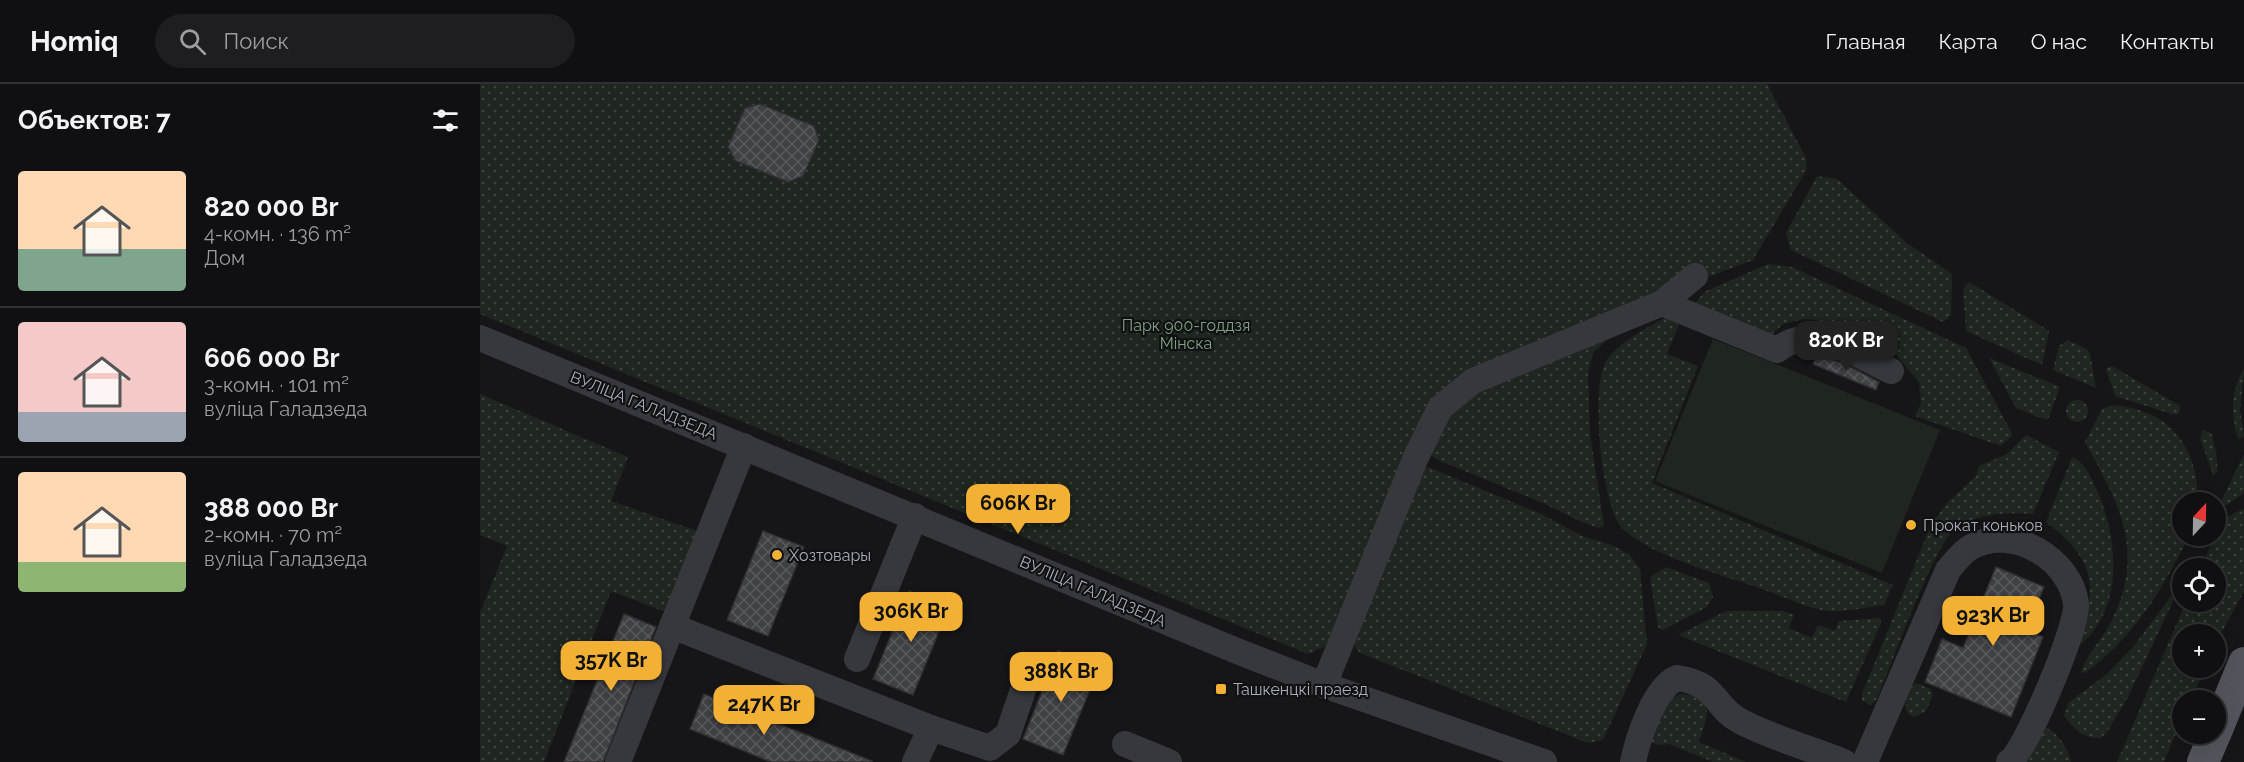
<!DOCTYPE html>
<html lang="ru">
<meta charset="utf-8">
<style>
:root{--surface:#101012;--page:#1e1e20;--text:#f1f3f6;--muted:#9c9d9f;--line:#303032;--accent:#f2b134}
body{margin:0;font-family:Raleway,sans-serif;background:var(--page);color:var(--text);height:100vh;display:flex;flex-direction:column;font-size:22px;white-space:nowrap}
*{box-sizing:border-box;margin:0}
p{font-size:20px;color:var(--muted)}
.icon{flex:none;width:33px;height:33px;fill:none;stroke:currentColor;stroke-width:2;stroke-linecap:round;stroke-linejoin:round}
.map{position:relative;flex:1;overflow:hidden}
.side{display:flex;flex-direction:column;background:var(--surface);width:480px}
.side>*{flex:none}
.needle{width:39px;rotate:22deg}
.buttons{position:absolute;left:1692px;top:408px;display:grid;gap:12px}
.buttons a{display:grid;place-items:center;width:54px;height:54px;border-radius:50%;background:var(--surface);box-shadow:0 6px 24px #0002,0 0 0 2px var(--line);font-size:30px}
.price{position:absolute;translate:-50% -51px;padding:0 14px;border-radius:12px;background:var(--accent);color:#111;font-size:20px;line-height:39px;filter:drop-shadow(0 2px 3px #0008)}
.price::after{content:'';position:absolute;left:50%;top:36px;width:18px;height:14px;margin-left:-9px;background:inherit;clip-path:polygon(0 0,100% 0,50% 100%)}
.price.selected{background:#222;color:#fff}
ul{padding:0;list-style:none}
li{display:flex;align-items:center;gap:18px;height:150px;padding:0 18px}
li+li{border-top:2px solid var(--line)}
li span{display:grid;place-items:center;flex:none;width:168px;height:120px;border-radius:6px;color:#555}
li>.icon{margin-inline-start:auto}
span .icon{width:72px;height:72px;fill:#fffc;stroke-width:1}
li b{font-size:26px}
h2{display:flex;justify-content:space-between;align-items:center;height:72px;padding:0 18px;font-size:26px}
header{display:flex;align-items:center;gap:36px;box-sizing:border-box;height:84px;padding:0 30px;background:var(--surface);border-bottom:2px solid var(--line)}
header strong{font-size:28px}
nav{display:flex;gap:33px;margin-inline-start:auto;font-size:21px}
.search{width:420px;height:54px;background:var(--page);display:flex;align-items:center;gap:15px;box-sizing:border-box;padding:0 21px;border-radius:33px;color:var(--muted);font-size:22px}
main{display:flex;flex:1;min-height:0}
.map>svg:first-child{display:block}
</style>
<header>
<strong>Homiq</strong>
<div class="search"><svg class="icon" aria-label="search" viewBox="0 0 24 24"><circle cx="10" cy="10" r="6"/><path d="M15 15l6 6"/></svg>Поиск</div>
<nav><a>Главная</a><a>Карта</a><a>О нас</a><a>Контакты</a></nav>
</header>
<main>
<section class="side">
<h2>Объектов: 7<svg class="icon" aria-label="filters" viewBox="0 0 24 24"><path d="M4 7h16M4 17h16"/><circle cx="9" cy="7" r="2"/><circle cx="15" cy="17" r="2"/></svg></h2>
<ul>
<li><span style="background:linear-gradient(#ffd9b3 65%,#7fa58c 0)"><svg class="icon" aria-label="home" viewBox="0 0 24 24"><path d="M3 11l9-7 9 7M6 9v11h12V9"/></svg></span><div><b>820 000 Br</b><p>4-комн. · 136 m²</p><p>Дом</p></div></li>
<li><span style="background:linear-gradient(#f6c9c9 75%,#9aa5b1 0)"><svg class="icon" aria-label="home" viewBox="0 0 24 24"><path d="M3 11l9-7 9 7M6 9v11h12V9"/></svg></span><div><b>606 000 Br</b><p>3-комн. · 101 m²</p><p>вуліца Галадзеда</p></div></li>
<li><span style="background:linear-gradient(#ffd9b3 75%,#8fb573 0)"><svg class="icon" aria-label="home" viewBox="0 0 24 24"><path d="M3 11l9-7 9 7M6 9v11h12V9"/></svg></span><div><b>388 000 Br</b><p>2-комн. · 70 m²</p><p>вуліца Галадзеда</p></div></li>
</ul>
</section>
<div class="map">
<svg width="1764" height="678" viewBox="0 0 1764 678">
<defs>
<pattern id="grass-dots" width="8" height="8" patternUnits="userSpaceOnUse" patternTransform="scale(1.5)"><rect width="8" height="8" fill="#1e261f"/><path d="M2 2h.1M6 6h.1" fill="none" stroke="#3c433d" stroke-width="1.8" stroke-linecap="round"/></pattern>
<pattern id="building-cross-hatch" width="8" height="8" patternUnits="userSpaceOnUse" patternTransform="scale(1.5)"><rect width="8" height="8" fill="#404145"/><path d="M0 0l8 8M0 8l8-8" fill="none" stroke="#595a5e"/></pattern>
</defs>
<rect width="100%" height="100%" fill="#161618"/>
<!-- grass -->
<g fill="url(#grass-dots)">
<polygon points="0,0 1287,0 1326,74 1327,85 1273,176 1228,193 1215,181 1177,213 989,289 848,561 828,570 0,230"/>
<polygon points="1337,92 1357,95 1427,159 1472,190 1471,232 1463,238 1311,166 1306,149"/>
<polygon points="1288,180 1312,183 1486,264 1533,351 1521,362 1435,332 1441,319 1439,298 1417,272 1343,237 1324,235 1303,240 1289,253 1213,222 1224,208"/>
<polygon points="1489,198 1569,247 1562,281 1486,247 1483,206"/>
<path d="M1191,230L1201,236L1187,270L1218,282L1172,399L1413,501L1404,521C1385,523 1359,530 1341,526C1322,522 1303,512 1285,506C1247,492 1172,473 1143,445C1121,424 1109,299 1128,274C1144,254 1170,243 1191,230Z"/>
<polygon points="1130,253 1113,269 1108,289 1110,350 1124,441 1119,444 1104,439 1065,420 956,375 951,371 963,339 990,309"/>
<polygon points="1588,256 1607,265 1610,270 1616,304 1573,286 1579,262"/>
<polygon points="1509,274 1580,303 1568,335 1566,336 1536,324"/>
<polygon points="1632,282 1700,322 1700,327 1697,331 1692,330 1635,312 1626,285"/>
<path d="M1764,285L1760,326L1764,352L1758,355C1751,329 1750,308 1764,285Z"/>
<polygon points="0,310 148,373 131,417 217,447 186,528 131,507 64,678 0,678 0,529 27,462 0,451"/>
<circle cx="1597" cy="327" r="11"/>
<path d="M1632,321C1689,325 1718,362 1718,417L1702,418V452H1708L1707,456C1681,508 1653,554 1605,589L1601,588C1608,568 1623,555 1632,536C1666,467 1639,420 1605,358L1622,325Z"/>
<path d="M1723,346L1731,349C1735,363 1738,374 1737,388L1733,391L1720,354Z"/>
<path d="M1546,351L1579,368L1553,430C1525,428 1496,429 1473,447C1454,463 1410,584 1397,615L1391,621L1382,617V610L1451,441L1467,419L1496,392L1499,382L1527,370Z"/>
<polygon points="1764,370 1764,409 1736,428"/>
<path d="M1592,373C1606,379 1612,395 1618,409C1640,460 1644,533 1592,567C1618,508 1621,480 1566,438Z"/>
<polygon points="948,383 1061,430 1102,452 1132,461 1149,470 1160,485 1167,560 1123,656 1108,659 880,569 875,563 874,555 943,385"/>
<polygon points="1764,424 1764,507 1736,559 1736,550 1702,550 1702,584 1725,584 1711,616 1702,616 1702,635 1684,678 1637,678 1706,518 1736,518 1736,484 1721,484 1741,437"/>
<polygon points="1186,483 1229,499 1233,513 1227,523 1183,546 1178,543 1170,493"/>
<path d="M1691,512L1695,513L1648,613L1627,648L1621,654C1602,655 1595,645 1584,632L1588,619L1627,590L1654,562Z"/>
<polygon points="1246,527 1303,527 1314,531 1309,544 1332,554 1338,541 1355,547 1359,537 1400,534 1401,539 1366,618 1198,551"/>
<path d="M1436,599L1451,605L1453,611L1446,627L1434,633L1428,630C1423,620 1426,605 1436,599Z"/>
<path d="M1201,610C1237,611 1227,635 1219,658L1266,678H1233L1189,660L1177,661L1170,658C1176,641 1182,615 1201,610Z"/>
<path d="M1563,642C1576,647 1589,664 1591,678H1542Z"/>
</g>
<!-- garden -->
<polygon fill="#1e261f" points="1233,255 1460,346 1402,489 1175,397"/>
<!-- building -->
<g fill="url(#building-cross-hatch)" stroke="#303034" stroke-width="1.5">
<polygon points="280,20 334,42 339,56 323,92 308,98 256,77 248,63 265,24"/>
<polygon points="1337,271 1363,279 1399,298 1396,306 1333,280"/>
<polygon points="283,447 324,463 288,552 247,536"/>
<polygon points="1516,483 1564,503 1546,546 1563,553 1531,633 1445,598 1462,555 1483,564"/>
<polygon points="429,507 469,523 433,611 393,595"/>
<polygon points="144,530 176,543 123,678 84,678"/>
<polygon points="578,567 619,584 583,671 543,655"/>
<polygon points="224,610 392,677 392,678 291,678 210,645"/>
</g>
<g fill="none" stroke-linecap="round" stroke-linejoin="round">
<!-- minor -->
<g stroke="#37383d" stroke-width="26">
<path d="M1182,219L1297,266C1332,237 1376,271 1411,287"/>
<polyline points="0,254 757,567 844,601 1064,678"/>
<polyline points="192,542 451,644 510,664 528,650 546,597"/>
<polyline points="377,575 435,432"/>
<polyline points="844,601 936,373 960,324 993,297 1182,219 1215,192"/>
<polyline points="645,660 689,678"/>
<polyline points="138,678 264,362"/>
<polyline points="435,678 451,644"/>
<path d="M1153,678C1158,654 1174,604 1197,594C1239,600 1232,622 1260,637C1292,654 1330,664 1364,678"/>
<path d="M1385,678L1468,486C1475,478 1482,468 1491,463C1532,440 1591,475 1596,520C1598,542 1546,667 1529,678"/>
</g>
<!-- major -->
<g stroke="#53555c" stroke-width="32">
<polyline points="1736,648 1764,579"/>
<polyline points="1723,678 1735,650"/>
</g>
</g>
<!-- markers -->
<g fill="#f2b134" stroke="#111113" stroke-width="2">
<circle cx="1431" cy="441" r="6"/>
<circle cx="297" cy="471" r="6"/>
<rect x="735" y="599" width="12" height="12" rx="3"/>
</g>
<g text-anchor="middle" stroke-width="4.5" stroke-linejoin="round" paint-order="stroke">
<!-- park labels -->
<g font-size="16" fill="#7fa381" stroke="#111113">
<text x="706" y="247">Парк 900-годдзя<tspan x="706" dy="18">Мінска</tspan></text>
</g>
<!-- street labels -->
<g font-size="16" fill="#a8adb8" stroke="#111113">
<text transform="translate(164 321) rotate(22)" y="6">ВУЛІЦА ГАЛАДЗЕДА</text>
<text transform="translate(613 507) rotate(23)" y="6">ВУЛІЦА ГАЛАДЗЕДА</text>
</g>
<!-- poi labels -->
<g font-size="16" fill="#a8adb8" stroke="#111113" text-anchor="start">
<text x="1443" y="447">Прокат коньков</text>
<text x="309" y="477">Хозтовары</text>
<text x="753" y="611">Ташкенцкі праезд</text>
</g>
</g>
</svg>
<div class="buttons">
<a><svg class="needle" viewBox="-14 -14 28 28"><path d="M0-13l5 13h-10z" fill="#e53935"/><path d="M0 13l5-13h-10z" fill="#9c9d9f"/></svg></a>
<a><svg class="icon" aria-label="locate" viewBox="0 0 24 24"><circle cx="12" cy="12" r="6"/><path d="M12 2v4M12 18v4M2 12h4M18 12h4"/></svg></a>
<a>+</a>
<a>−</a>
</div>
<b class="price selected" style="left:1366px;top:288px">820K Br</b>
<b class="price" style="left:538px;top:451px">606K Br</b>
<b class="price" style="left:431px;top:559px">306K Br</b>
<b class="price" style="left:1513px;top:563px">923K Br</b>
<b class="price" style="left:131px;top:608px">357K Br</b>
<b class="price" style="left:581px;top:619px">388K Br</b>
<b class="price" style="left:284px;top:652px">247K Br</b>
</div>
</main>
